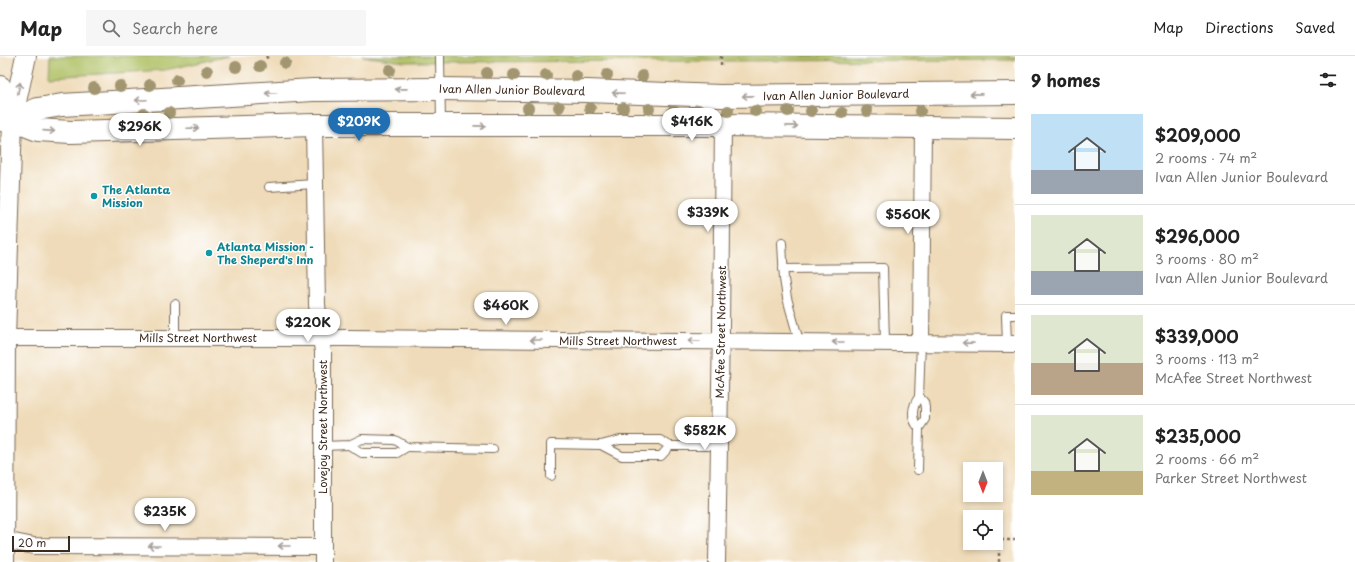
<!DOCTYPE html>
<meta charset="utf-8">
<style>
:root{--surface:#fff;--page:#f6f6f6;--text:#222;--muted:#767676;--line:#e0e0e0;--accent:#1f6fb2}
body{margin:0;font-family:"Playpen Sans",sans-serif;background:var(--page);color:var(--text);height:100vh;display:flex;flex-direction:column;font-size:15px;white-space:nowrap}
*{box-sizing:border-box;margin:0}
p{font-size:13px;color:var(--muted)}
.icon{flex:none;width:22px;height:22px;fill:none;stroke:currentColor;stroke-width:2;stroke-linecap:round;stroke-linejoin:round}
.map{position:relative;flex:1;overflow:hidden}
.sheet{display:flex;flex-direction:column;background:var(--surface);width:340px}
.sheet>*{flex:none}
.needle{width:26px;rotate:180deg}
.controls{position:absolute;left:963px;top:406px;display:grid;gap:8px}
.controls a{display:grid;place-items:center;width:40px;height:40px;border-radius:0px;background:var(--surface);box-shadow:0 2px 6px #0003;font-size:20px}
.scale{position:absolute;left:12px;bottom:10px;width:58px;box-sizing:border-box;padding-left:4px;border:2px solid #3b2a1e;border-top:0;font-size:11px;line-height:14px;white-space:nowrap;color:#3b2a1e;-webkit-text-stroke:3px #fff;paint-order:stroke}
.price{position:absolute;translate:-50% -34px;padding:0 9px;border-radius:14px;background:#fff;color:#222;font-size:13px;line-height:26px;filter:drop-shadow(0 1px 2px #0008)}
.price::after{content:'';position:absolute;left:50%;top:24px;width:12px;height:9px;margin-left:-6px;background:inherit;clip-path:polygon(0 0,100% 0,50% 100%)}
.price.current{background:var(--accent);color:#fff}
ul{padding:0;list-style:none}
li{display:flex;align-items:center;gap:12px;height:100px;padding:0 16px}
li+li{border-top:1px solid var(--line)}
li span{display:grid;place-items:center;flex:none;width:112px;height:80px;border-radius:0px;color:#555}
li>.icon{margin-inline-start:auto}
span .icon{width:48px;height:48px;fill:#fffc;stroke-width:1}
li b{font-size:17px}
h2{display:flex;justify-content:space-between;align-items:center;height:48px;padding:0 16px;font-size:17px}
header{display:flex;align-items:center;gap:24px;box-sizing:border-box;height:56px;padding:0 20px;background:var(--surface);border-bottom:1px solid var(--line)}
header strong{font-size:19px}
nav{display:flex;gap:22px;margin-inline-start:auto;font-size:14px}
.search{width:280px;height:36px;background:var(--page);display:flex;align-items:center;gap:10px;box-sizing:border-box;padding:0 14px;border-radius:0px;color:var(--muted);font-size:15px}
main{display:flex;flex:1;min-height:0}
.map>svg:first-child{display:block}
</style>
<header>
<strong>Map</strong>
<div class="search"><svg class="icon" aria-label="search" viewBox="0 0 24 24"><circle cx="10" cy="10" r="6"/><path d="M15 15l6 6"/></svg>Search here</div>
<nav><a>Map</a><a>Directions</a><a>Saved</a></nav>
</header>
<main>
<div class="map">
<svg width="1015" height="506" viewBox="0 0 1015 506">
<rect width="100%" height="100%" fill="#fff"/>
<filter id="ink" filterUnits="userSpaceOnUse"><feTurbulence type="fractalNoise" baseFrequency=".025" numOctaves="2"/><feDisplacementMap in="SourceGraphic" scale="8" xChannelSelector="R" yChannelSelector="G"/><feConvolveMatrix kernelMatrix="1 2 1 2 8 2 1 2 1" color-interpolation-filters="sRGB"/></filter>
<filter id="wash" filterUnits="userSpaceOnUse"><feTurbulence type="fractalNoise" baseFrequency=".012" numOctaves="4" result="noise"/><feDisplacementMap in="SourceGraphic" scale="16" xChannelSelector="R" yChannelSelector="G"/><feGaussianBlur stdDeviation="0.9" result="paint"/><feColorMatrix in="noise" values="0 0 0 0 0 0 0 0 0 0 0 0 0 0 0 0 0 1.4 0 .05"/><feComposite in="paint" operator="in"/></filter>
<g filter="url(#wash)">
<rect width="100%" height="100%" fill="#efdbb9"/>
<!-- green -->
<g fill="#adbf62" stroke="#747440">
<polygon points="50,0 229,0 165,14 49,21"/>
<polygon points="363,0 1015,0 1015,4 404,6"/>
</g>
</g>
<g filter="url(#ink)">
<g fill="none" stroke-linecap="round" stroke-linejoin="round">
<!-- service casing -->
<g stroke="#7a6854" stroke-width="10">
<g id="service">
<polyline points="440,0 441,69"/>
<polyline points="269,131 314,128"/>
<polyline points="782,187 784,223 787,242 799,285"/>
<polyline points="783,213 883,212 885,286"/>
<polyline points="175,248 175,282"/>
<polyline points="1007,288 1006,259 1015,259"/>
<polyline points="919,341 921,286"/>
<polyline points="349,389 362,397 397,397 407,391"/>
<polyline points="601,389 622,400 661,400 670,390"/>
<polyline points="323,390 349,389 362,383 395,384 407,391 493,393"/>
<path d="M918,414L919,372L925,363V352L924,346L919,341C912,350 910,363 919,372"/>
<polyline points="551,420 551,388 601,389 620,384 660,384 670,390 719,390"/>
</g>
</g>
<!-- minor casing -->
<g stroke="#7a6854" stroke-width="18">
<g id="minor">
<polyline points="314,69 317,249 323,296 323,506"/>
<polyline points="5,282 346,282 1015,288"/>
<polyline points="921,286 923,72"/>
<polyline points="4,484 34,490 323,491"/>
<polyline points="717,506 721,273 723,69"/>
</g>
</g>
<!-- tertiary casing -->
<g stroke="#7a6854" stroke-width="22">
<polyline id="tertiary" points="4,506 5,282 12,64 26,0"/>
</g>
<!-- secondary casing -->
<g stroke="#7a6854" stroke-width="24">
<g id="secondary">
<polyline points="0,64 12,64 38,53 62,49 313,34 440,33 587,35 720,40 1015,37"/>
<polyline points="12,64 38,74 71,76 314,69 723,69 1015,72"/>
</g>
</g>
<!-- primary casing -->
<g stroke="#7a6854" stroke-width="24">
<polyline id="primary" points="0,31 12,64"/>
</g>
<!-- path -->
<g stroke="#7a6854" stroke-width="2.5" stroke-dasharray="3 3" stroke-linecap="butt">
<polyline points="266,0 268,3"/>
<polyline points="721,0 721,12"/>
<polyline points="996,481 999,484"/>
<polyline points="999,506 999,484 1015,484"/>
</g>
<!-- service -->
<use href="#service" stroke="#fff" stroke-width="8"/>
<!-- minor -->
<use href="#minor" stroke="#fff" stroke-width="16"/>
<!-- tertiary -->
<use href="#tertiary" stroke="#fff" stroke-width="20"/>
<!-- secondary -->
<use href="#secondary" stroke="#fff" stroke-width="22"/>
<!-- primary -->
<use href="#primary" stroke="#fff" stroke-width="22"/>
</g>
<!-- trees -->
<g fill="#a29671">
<circle cx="285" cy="7" r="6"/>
<circle cx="260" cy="10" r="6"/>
<circle cx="236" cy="11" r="6"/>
<circle cx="390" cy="14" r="6"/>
<circle cx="207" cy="15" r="6"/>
<circle cx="487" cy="17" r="6"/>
<circle cx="514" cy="19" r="6"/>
<circle cx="546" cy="19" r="6"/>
<circle cx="607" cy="19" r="6"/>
<circle cx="576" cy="20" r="6"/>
<circle cx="642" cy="20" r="6"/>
<circle cx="177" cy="24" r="6"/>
<circle cx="150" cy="29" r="6"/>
<circle cx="120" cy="30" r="6"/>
<circle cx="94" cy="32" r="6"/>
<circle cx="559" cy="51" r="6"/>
<circle cx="528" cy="52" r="6"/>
<circle cx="590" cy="52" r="6"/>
<circle cx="623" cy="52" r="6"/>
<circle cx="649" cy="53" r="6"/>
<circle cx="698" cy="54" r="6"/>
<circle cx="673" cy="55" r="6"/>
<circle cx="728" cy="55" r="6"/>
<circle cx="755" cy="55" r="6"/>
<circle cx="788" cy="55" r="6"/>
<circle cx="811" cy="55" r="6"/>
<circle cx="867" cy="55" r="6"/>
<circle cx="920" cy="55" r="6"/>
<circle cx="169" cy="57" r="6"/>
<circle cx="842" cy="57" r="6"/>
<circle cx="144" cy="58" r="6"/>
</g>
<!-- one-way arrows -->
<defs><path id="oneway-shaft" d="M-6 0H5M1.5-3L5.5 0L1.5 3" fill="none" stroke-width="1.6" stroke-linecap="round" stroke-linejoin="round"/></defs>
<g stroke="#a79f9a">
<use href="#oneway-shaft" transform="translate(19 32) rotate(-78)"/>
<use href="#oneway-shaft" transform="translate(401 33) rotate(179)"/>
<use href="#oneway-shaft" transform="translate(271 37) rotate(177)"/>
<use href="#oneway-shaft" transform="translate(618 37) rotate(-178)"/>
<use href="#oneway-shaft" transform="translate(976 38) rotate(179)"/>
<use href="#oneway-shaft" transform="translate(748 40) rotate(179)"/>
<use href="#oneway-shaft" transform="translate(141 44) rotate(177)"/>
<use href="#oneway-shaft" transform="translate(480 70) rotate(1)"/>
<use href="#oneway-shaft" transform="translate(792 70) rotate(1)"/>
<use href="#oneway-shaft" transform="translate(193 72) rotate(-2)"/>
<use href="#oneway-shaft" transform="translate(49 75) rotate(4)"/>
<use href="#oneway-shaft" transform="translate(536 284) rotate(-180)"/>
<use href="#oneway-shaft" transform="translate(694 285) rotate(-180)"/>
<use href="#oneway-shaft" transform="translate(838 286) rotate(-180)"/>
<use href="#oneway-shaft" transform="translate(968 287) rotate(-179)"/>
<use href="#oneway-shaft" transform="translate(154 490) rotate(-180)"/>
<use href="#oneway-shaft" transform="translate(284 490) rotate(-180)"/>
</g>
</g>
<!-- markers -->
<g fill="#0f9aa8" stroke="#fff" stroke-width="1.5">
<circle cx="94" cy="140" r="4"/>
<circle cx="209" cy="197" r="4"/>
</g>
<g text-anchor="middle" stroke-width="3" stroke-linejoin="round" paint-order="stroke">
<!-- street labels -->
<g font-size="11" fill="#3b2a1e" stroke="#fff">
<text transform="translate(512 34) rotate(1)" y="4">Ivan Allen Junior Boulevard</text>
<text transform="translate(836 39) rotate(-1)" y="4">Ivan Allen Junior Boulevard</text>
<text transform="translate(721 276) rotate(-89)" y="4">McAfee Street Northwest</text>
<text x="198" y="286">Mills Street Northwest</text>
<text x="618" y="289">Mills Street Northwest</text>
<text transform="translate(323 371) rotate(-90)" y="4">Lovejoy Street Northwest</text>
</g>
<!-- culture labels -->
<g font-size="11" font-weight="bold" fill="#0d838f" stroke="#fff" text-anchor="start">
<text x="102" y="138">The Atlanta<tspan x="102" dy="13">Mission</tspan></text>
<text x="217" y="195">Atlanta Mission -<tspan x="217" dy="13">The Sheperd's Inn</tspan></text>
</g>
</g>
</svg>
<div class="controls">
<a><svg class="needle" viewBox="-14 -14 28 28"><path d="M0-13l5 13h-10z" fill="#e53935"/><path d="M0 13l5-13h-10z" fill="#767676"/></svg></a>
<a><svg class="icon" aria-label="locate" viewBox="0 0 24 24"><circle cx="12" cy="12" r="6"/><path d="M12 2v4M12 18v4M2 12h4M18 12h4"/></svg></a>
</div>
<div class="scale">20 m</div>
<b class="price current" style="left:359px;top:86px">$209K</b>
<b class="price" style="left:692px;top:86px">$416K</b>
<b class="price" style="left:140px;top:91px">$296K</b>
<b class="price" style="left:708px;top:177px">$339K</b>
<b class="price" style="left:908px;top:179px">$560K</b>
<b class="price" style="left:506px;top:270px">$460K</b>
<b class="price" style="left:308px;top:287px">$220K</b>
<b class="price" style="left:705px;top:395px">$582K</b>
<b class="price" style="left:165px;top:476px">$235K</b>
</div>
<section class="sheet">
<h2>9 homes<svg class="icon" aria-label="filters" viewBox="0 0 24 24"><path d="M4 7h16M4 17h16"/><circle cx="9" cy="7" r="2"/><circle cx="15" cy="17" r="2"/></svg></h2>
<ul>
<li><span style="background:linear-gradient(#bfe0f5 70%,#9aa5b1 0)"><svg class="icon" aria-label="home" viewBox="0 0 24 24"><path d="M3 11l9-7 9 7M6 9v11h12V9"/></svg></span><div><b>$209,000</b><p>2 rooms · 74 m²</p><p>Ivan Allen Junior Boulevard</p></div></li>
<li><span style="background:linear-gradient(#dfe7d0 70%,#9aa5b1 0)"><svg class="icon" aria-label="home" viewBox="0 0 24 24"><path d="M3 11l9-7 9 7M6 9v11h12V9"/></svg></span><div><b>$296,000</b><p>3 rooms · 80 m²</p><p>Ivan Allen Junior Boulevard</p></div></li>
<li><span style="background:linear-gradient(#dfe7d0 60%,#b9a48a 0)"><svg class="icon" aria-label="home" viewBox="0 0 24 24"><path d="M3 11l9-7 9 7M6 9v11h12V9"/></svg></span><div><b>$339,000</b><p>3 rooms · 113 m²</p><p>McAfee Street Northwest</p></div></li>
<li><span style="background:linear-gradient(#dfe7d0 70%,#c2b280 0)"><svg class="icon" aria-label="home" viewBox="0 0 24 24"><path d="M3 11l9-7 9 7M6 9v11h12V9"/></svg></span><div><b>$235,000</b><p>2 rooms · 66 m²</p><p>Parker Street Northwest</p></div></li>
</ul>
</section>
</main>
